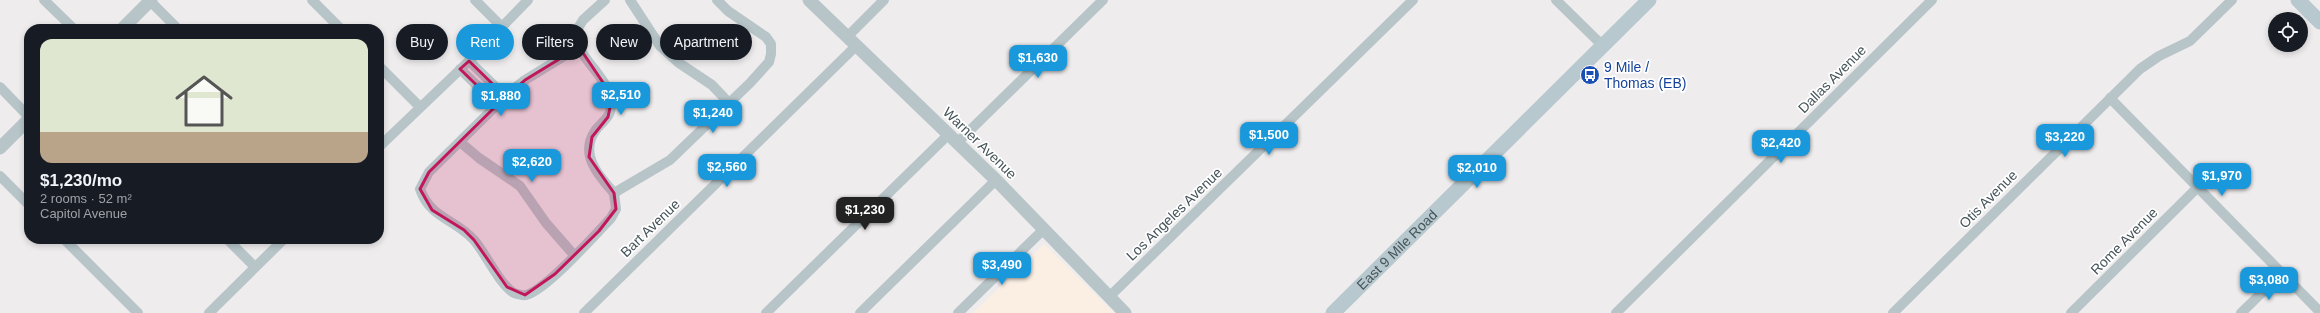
<!DOCTYPE html>
<meta charset="utf-8">
<style>
:root{--surface:#171b24;--page:#242831;--text:#f1f3f6;--muted:#9ea1a6;--accent:#1999db}
body{margin:0;font-family:Helvetica,sans-serif;background:var(--page);color:var(--text);height:100vh;display:flex;flex-direction:column;font-size:15px;white-space:nowrap}
*{box-sizing:border-box;margin:0}
p{font-size:13px;color:var(--muted)}
.icon{flex:none;width:22px;height:22px;fill:none;stroke:currentColor;stroke-width:2;stroke-linecap:round;stroke-linejoin:round}
.map{position:relative;flex:1;overflow:hidden}
.panel{position:absolute;left:24px;top:24px;width:360px;height:220px;display:flex;flex-direction:column;background:var(--surface);border-radius:16px;box-shadow:0 2px 6px #0003}
.panel>*{flex:none}
.hud{position:absolute;left:396px;top:24px;width:380px;height:36px;display:flex;gap:8px}
.controls{position:absolute;left:2268px;top:12px;display:grid;gap:8px}
.controls a{display:grid;place-items:center;width:40px;height:40px;border-radius:50%;background:var(--surface);box-shadow:0 2px 6px #0003;font-size:20px}
.price{position:absolute;translate:-50% -34px;padding:0 9px;border-radius:8px;background:var(--accent);color:#fff;font-size:13px;line-height:26px;filter:drop-shadow(0 1px 2px #0008)}
.price::after{content:'';position:absolute;left:50%;top:24px;width:12px;height:9px;margin-left:-6px;background:inherit;clip-path:polygon(0 0,100% 0,50% 100%)}
.price.active{background:#222;color:#fff}
ul{padding:0;list-style:none}
li{display:grid;align-content:center;gap:8px;height:212px;padding:0 16px}
li span{display:grid;place-items:center;height:124px;border-radius:12px;color:#555}
li>.icon{margin-inline-start:auto}
span .icon{width:72px;height:72px;fill:#fffc;stroke-width:1}
li b{font-size:17px}
.tag{padding:0 14px;border-radius:18px;background:var(--surface);box-shadow:0 2px 6px #0003;font-size:14px;line-height:36px}
.tag.active{background:var(--accent);color:#fff}
.map>svg:first-child{display:block}
</style>
<div class="map">
<svg width="2320" height="313" viewBox="0 0 2320 313">
<rect width="100%" height="100%" fill="#efeced"/>
<!-- commercial -->
<polygon fill="#fbefe4" points="1044,244 1114,313 973,313"/>
<g fill="none" stroke-linecap="round" stroke-linejoin="round">
<!-- minor -->
<g stroke="#b7c5c9" stroke-width="10">
<polyline points="44,0 74,29"/>
<polyline points="312,0 341,29"/>
<polyline points="475,0 501,26"/>
<path d="M605,0L583,20L575,33C577,62 618,81 610,112C607,120 600,124 595,131C579,155 599,176 614,193"/>
<polyline points="630,0 660,46 679,63 712,85 729,103"/>
<polyline points="1556,0 1603,46"/>
<polyline points="150,1 178,29"/>
<polyline points="847,37 884,0"/>
<path d="M579,47L525,80L511,91L429,172L420,189C430,218 455,219 474,240C486,254 500,285 514,293C517,294 523,296 526,295C546,290 595,235 611,218L616,209L614,193"/>
<polyline points="469,61 506,97"/>
<polyline points="379,66 419,106"/>
<polyline points="460,69 497,105"/>
<polyline points="0,87 29,117"/>
<polyline points="2110,98 2320,312"/>
<polyline points="460,142 479,158 520,186 546,223 574,255"/>
<polyline points="958,142 1103,0"/>
<polyline points="379,147 469,61 528,0"/>
<polyline points="0,176 29,205"/>
<polyline points="614,193 670,160 750,83 769,62 771,54 771,44 766,37 728,11 717,0"/>
<polyline points="64,239 138,313"/>
<polyline points="227,239 255,267"/>
<polyline points="1109,297 1413,0"/>
<polyline points="209,313 284,239"/>
<polyline points="584,313 856,46"/>
<polyline points="766,313 949,134"/>
<polyline points="860,313 996,180"/>
<polyline points="958,313 1044,229"/>
<polyline points="1616,313 1932,0"/>
<polyline points="1893,313 2140,69 2159,56 2190,41 2232,0"/>
<polyline points="2071,313 2197,188"/>
<polyline points="2241,313 2281,274"/>
</g>
<!-- tertiary -->
<g stroke="#b7c5c9" stroke-width="13">
<polyline points="809,0 996,180 1125,313"/>
<polyline points="122,29 151,0"/>
<polyline points="0,148 29,119"/>
</g>
<!-- secondary -->
<g stroke="#b7c8ce" stroke-width="15">
<polyline points="2298,0 2320,22"/>
<path id="s1" d="M1333,313L1649,0"/>
</g>
</g>
<!-- marked area -->
<path fill="#c2185b" fill-opacity="0.2" stroke="#c2185b" stroke-width="3" stroke-linejoin="round" d="M579,47L604,84L611,103L608,117L592,137L589,157L614,193L616,209L599,231L555,274L525,295L507,287L474,240L464,230L432,210L420,189L429,172L497,105L460,69L469,61L506,97L525,80Z"/>
<!-- icons -->
<defs>
<g id="bus-disc" transform="scale(1)"><circle r="9.5" fill="#1a4fb4" stroke="#fff"/><path d="M-5-6H5V4H4V6H2V4H-2V6H-4V4H-5ZM-3.5-4V0h7V-4ZM-3.5 1.2v1.5H-2V1.2ZM2 1.2v1.5H3.5V1.2Z" fill="#fff"/></g>
</defs>
<g fill-rule="evenodd">
<use href="#bus-disc" x="1590" y="75"/>
</g>
<g text-anchor="middle" stroke-width="3.5" stroke-linejoin="round" paint-order="stroke">
<!-- transit labels -->
<g font-size="14" fill="#164399" stroke="#fff" text-anchor="start">
<text x="1604" y="72">9 Mile /<tspan x="1604" dy="16">Thomas (EB)</tspan></text>
</g>
<!-- street labels -->
<g font-size="14" fill="#455459" stroke="#fff">
<text transform="translate(1832 79) rotate(-45)" y="5">Dallas Avenue</text>
<text transform="translate(980 143) rotate(44)" y="5">Warner Avenue</text>
<text transform="translate(1988 199) rotate(-45)" y="5">Otis Avenue</text>
<text transform="translate(1174 214) rotate(-44)" y="5">Los Angeles Avenue</text>
<text transform="translate(650 228) rotate(-44)" y="5">Bart Avenue</text>
<text transform="translate(2124 241) rotate(-45)" y="5">Rome Avenue</text>
<text dy="5" stroke="none"><textPath href="#s1" startOffset="90">East 9 Mile Road</textPath></text>
</g>
</g>
</svg>
<div class="controls">
<a><svg class="icon" aria-label="locate" viewBox="0 0 24 24"><circle cx="12" cy="12" r="6"/><path d="M12 2v4M12 18v4M2 12h4M18 12h4"/></svg></a>
</div>
<b class="price" style="left:1038px;top:79px">$1,630</b>
<b class="price" style="left:621px;top:116px">$2,510</b>
<b class="price" style="left:501px;top:117px">$1,880</b>
<b class="price" style="left:713px;top:134px">$1,240</b>
<b class="price" style="left:1269px;top:156px">$1,500</b>
<b class="price" style="left:2065px;top:158px">$3,220</b>
<b class="price" style="left:1781px;top:164px">$2,420</b>
<b class="price" style="left:532px;top:183px">$2,620</b>
<b class="price" style="left:727px;top:188px">$2,560</b>
<b class="price" style="left:1477px;top:189px">$2,010</b>
<b class="price" style="left:2222px;top:197px">$1,970</b>
<b class="price active" style="left:865px;top:231px">$1,230</b>
<b class="price" style="left:1002px;top:286px">$3,490</b>
<b class="price" style="left:2269px;top:301px">$3,080</b>
<div class="hud">
<a class="tag">Buy</a>
<a class="tag active">Rent</a>
<a class="tag">Filters</a>
<a class="tag">New</a>
<a class="tag">Apartment</a>
</div>
<section class="panel">
<ul>
<li><span style="background:linear-gradient(#dfe7d0 75%,#b9a48a 0)"><svg class="icon" aria-label="home" viewBox="0 0 24 24"><path d="M3 11l9-7 9 7M6 9v11h12V9"/></svg></span><div><b>$1,230/mo</b><p>2 rooms · 52 m²</p><p>Capitol Avenue</p></div></li>
</ul>
</section>
</div>
